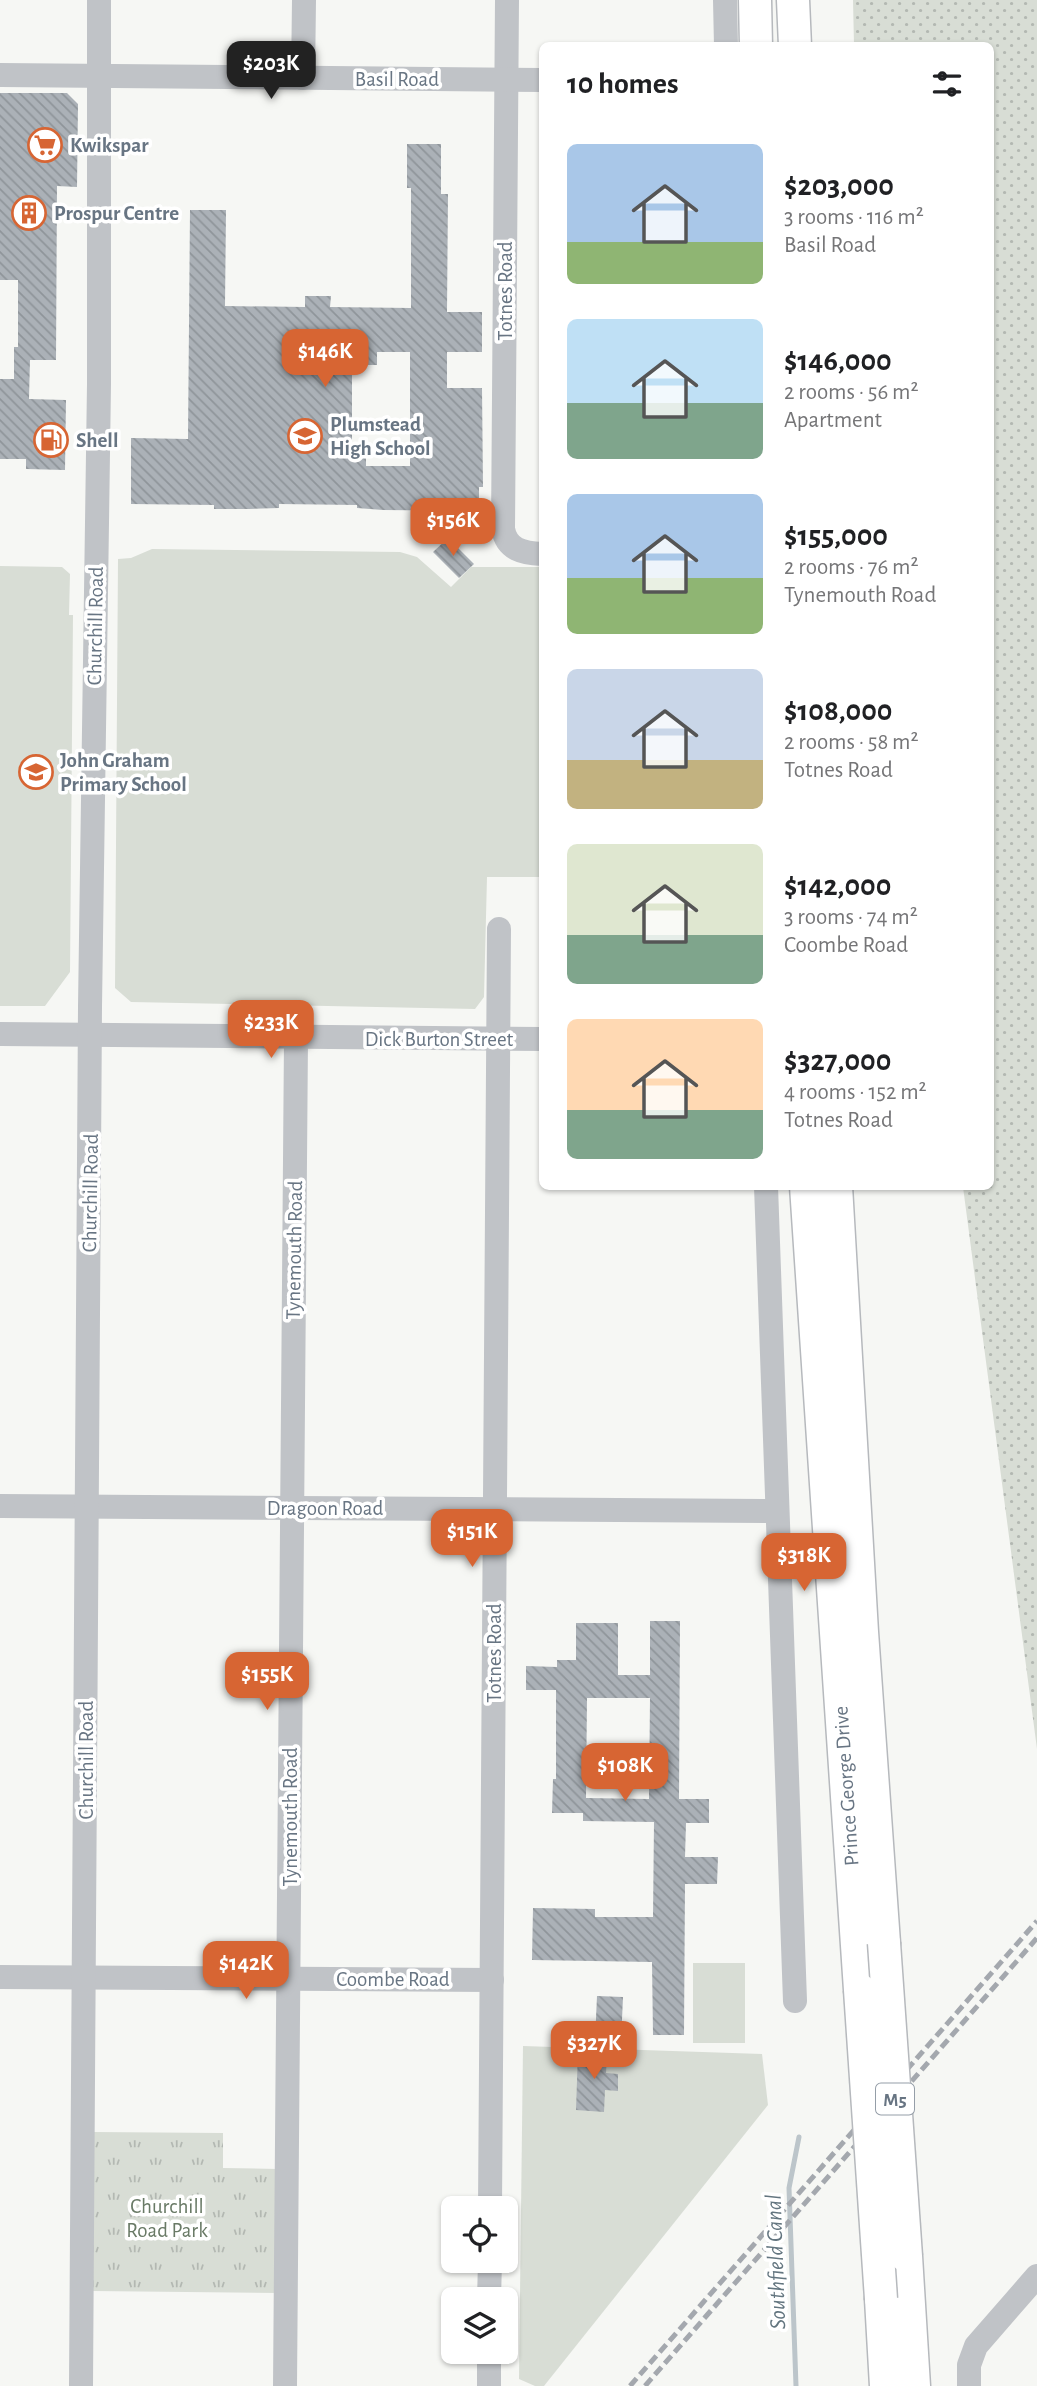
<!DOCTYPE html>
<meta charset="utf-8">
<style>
:root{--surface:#fff;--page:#f6f6f6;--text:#202124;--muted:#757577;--accent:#d76533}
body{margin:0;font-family:"Alegreya Sans",sans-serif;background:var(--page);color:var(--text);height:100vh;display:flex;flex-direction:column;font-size:26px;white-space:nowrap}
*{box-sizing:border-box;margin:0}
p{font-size:23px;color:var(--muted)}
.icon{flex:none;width:38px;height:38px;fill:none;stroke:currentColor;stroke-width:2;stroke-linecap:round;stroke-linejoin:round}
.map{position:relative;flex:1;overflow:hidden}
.drawer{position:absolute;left:539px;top:42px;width:455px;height:1148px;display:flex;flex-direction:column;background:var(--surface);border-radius:10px;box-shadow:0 2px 5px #0004}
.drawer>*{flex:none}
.tools{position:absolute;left:441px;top:2196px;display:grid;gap:14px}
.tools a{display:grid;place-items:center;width:77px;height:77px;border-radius:10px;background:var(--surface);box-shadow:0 2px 5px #0004;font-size:35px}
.price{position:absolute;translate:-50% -60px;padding:0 16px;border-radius:14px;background:var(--accent);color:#fff;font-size:23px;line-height:46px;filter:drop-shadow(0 2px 4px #0008)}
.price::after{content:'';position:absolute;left:50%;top:42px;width:21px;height:16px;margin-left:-10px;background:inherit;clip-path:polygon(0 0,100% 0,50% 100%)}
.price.active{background:#222;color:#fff}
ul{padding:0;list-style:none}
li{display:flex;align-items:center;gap:21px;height:175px;padding:0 28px}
li span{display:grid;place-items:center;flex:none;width:196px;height:140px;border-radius:10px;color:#555}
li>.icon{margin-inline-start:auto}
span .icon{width:84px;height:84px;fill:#fffc;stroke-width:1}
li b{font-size:30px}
h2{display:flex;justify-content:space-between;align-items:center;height:84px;padding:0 28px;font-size:30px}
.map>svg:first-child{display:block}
</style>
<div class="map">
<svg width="1037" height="2386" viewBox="0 0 1037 2386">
<defs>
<pattern id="grass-dots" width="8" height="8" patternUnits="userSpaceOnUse" patternTransform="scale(1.75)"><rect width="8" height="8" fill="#d8ddd5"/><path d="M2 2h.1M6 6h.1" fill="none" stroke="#b3b8b2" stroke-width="1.8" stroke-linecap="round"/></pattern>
<pattern id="park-tufts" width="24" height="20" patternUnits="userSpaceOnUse" patternTransform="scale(1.75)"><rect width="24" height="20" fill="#d8ddd5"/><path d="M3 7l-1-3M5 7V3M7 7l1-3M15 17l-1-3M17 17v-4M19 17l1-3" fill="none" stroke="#b3b8b2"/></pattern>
<pattern id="building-back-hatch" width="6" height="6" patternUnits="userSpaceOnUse" patternTransform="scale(1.75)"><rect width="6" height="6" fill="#abb1b7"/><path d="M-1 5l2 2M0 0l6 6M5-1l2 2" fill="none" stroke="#8f959a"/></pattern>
</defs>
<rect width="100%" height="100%" fill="#f6f7f4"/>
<!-- grass -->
<polygon fill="url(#grass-dots)" points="853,0 1037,0 1037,1749 963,1187 990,1186 990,46 854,45"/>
<!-- park -->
<polygon fill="url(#park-tufts)" points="94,2132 223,2133 223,2168 278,2169 278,2293 92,2291"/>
<!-- pitch -->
<g fill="#d8ddd5">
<polygon points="152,549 400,552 417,557 451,587 471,567 542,567 542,877 487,877 484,997 475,1009 131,1002 115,988 118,559 131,558"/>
<polygon points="0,566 62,567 70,574 69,615 73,615 70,972 45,1006 0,1006"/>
<rect x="693" y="1963" width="52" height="80"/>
<polygon points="523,2046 762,2054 768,2105 544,2386 535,2386 519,2379"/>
</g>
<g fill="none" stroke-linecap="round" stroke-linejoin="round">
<!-- stream -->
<polyline stroke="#bcc5ca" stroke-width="5" points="796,2386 789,2188 799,2137"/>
</g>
<!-- building -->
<g fill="url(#building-back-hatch)" fill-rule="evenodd">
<polygon points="0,93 67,93 78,104 77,187 57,186 56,360 30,360 29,399 66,400 65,470 26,469 26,459 0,459 0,379 14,379 14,347 18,347 18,280 0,280"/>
<path d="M407,144H441V194H448L447,312H482V352H447V388H482L483,487H479V511L383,510L357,508V505L279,504V508L249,509H214V505L131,504V438L188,439L190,210H226L225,306L305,307V296H331L330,307L411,308V188H407ZM377,352H410V466H366V442H352V365H377Z"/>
<polygon points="448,538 474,564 459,578 433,552"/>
<path d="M650,1621H680L679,1799H709V1823H686L685,1857H718L717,1884H685L684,2035H653L652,1962L532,1960L533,1908L595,1909V1917H653L654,1822L583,1821V1813H552L553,1779H556V1690H526V1666L557,1667V1660H576V1623H618V1675H650ZM587,1698H650L649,1799L586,1798Z"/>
<polygon points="597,1996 623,1997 621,2042 595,2041"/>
<polygon points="578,2051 607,2053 606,2073 618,2074 618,2091 605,2090 604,2112 576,2110"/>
</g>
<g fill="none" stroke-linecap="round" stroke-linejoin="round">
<!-- major casing -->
<g stroke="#b6b9bd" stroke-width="35">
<g id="major">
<polyline points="755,0 756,46"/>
<polyline points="793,0 795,46"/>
<polyline points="806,1186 860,1990"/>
<polyline points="836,1186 862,1632 884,1943"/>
<polyline points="906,2256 914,2386"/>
<polyline points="881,2299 886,2386"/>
</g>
</g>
<!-- minor -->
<g stroke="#c0c3c7" stroke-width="24">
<path d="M507,0L503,529C507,550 523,553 542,554"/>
<polyline points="725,0 726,46"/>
<polyline points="0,75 542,80"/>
<polyline points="303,78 304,0"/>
<polyline points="0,1034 542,1039"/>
<polyline points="766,1186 795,2001"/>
<polyline points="0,1506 776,1511"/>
<polyline points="0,1977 492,1980"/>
<polyline points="490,2208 499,929"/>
<polyline points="489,2300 490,2261"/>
<polyline points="81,2386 90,1007 99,384 99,0"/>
<polyline points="285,2386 296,1038"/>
<polyline points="489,2386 489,2352"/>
<polyline points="969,2386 969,2365 976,2346 1037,2276"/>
</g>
<!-- major -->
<use href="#major" stroke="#fff" stroke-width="32"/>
<!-- rail -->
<g stroke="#a4a8ae" stroke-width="5" stroke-dasharray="10 5" stroke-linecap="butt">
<polyline points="630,2386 1037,1921"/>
<polyline points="645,2386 1037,1938"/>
</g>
<!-- major-bridge casing -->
<g stroke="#b6b9bd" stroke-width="35" stroke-linecap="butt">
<g id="major-bridge">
<polyline points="884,1943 906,2256"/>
<polyline points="860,1990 881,2299"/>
</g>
</g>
<!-- major-bridge -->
<use href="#major-bridge" stroke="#fff" stroke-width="32"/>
</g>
<!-- icons -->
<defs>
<g id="supermarket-ring" transform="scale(1.75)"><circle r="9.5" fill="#fff" stroke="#d76533" stroke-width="1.5"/><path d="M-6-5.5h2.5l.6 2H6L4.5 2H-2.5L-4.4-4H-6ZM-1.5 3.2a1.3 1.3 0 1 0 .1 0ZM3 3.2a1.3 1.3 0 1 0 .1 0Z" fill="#d76533"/></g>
<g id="building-ring" transform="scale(1.75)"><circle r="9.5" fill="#fff" stroke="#d76533" stroke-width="1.5"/><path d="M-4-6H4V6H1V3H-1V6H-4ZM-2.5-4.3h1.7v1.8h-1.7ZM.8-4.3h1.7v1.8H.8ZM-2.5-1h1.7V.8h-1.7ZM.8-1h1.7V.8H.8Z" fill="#d76533"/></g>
<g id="school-ring" transform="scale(1.75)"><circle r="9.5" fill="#fff" stroke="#d76533" stroke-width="1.5"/><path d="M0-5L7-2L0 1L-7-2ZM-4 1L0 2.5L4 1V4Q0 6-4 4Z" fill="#d76533"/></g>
<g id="fuel-ring" transform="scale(1.75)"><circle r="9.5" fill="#fff" stroke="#d76533" stroke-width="1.5"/><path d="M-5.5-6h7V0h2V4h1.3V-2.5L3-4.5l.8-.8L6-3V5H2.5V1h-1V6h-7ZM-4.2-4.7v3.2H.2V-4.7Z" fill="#d76533"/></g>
</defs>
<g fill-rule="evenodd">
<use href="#supermarket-ring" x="45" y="145"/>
<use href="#building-ring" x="29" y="213"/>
<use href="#school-ring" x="305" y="436"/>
<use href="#fuel-ring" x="51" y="440"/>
<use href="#school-ring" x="36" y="772"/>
</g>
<g text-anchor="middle" stroke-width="7" stroke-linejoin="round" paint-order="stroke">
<!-- shield labels -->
<rect fill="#fff" stroke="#959ea8" stroke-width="2" x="876" y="2083.5" width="38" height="31" rx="5"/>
<g font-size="19" font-weight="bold" fill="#687583">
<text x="895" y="2106">M5</text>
</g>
<!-- street labels -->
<g font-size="21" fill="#687583" stroke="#fff">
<text x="397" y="86">Basil Road</text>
<text transform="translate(505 291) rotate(-90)" y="7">Totnes Road</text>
<text transform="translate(95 626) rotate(-89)" y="7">Churchill Road</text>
<text x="439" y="1046">Dick Burton Street</text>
<text transform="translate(90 1193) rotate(-89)" y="7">Churchill Road</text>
<text transform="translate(294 1250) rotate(-89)" y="7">Tynemouth Road</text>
<text x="325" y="1515">Dragoon Road</text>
<text transform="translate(494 1653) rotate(-90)" y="7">Totnes Road</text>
<text transform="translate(86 1760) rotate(-90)" y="7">Churchill Road</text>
<text transform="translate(846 1786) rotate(-94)" y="7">Prince George Drive</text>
<text transform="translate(290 1817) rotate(-90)" y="7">Tynemouth Road</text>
<text x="393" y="1986">Coombe Road</text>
</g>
<!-- poi labels -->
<g font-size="21" font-weight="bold" fill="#687583" stroke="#fff" text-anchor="start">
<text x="70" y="152">Kwikspar</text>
<text x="54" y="220">Prospur Centre</text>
<text x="330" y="431">Plumstead<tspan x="330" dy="24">High School</tspan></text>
<text x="76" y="447">Shell</text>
<text x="60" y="767">John Graham<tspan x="60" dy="24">Primary School</tspan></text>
</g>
<!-- park labels -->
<g font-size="21" fill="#697a66" stroke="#fff">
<text x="167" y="2213">Churchill<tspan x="167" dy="24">Road Park</tspan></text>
</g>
<!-- water labels -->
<g font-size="23" font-style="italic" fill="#63757f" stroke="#fff">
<text transform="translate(775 2262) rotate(-92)" y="8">Southfield Canal</text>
</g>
</g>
</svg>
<div class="tools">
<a><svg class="icon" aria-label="locate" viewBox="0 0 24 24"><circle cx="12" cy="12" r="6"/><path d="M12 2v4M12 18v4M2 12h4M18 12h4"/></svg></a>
<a><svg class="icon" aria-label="layers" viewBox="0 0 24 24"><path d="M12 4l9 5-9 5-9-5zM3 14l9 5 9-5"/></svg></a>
</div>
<b class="price active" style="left:271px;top:101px">$203K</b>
<b class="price" style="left:325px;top:389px">$146K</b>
<b class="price" style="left:453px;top:558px">$156K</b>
<b class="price" style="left:271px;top:1060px">$233K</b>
<b class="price" style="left:472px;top:1569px">$151K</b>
<b class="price" style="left:804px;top:1593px">$318K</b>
<b class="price" style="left:267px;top:1712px">$155K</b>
<b class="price" style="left:625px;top:1803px">$108K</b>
<b class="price" style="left:246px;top:2001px">$142K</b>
<b class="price" style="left:594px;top:2081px">$327K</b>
<section class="drawer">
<h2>10 homes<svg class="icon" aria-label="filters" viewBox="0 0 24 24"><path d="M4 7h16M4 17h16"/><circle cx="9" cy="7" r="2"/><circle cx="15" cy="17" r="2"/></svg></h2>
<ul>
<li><span style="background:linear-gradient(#a9c7e8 70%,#8fb573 0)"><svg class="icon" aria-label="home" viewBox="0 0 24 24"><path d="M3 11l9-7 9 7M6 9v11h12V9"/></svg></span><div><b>$203,000</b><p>3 rooms · 116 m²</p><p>Basil Road</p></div></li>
<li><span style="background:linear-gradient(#bfe0f5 60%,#7fa58c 0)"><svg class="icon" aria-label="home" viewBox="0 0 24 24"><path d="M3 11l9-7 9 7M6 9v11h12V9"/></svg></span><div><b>$146,000</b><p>2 rooms · 56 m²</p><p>Apartment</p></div></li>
<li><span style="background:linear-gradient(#a9c7e8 60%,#8fb573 0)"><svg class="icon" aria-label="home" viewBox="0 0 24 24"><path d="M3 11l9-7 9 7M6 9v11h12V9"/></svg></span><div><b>$155,000</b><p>2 rooms · 76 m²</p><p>Tynemouth Road</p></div></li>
<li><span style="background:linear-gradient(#c9d6e8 65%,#c2b280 0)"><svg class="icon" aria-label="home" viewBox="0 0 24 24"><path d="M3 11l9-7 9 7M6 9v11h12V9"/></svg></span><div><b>$108,000</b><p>2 rooms · 58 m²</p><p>Totnes Road</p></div></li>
<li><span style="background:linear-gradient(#dfe7d0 65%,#7fa58c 0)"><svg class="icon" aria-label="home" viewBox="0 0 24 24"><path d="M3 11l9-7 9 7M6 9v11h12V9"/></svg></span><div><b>$142,000</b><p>3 rooms · 74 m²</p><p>Coombe Road</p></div></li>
<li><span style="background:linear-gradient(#ffd9b3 65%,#7fa58c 0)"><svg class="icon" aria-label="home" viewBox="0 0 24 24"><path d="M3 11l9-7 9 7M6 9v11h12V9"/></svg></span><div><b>$327,000</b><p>4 rooms · 152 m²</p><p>Totnes Road</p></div></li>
</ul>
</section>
</div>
